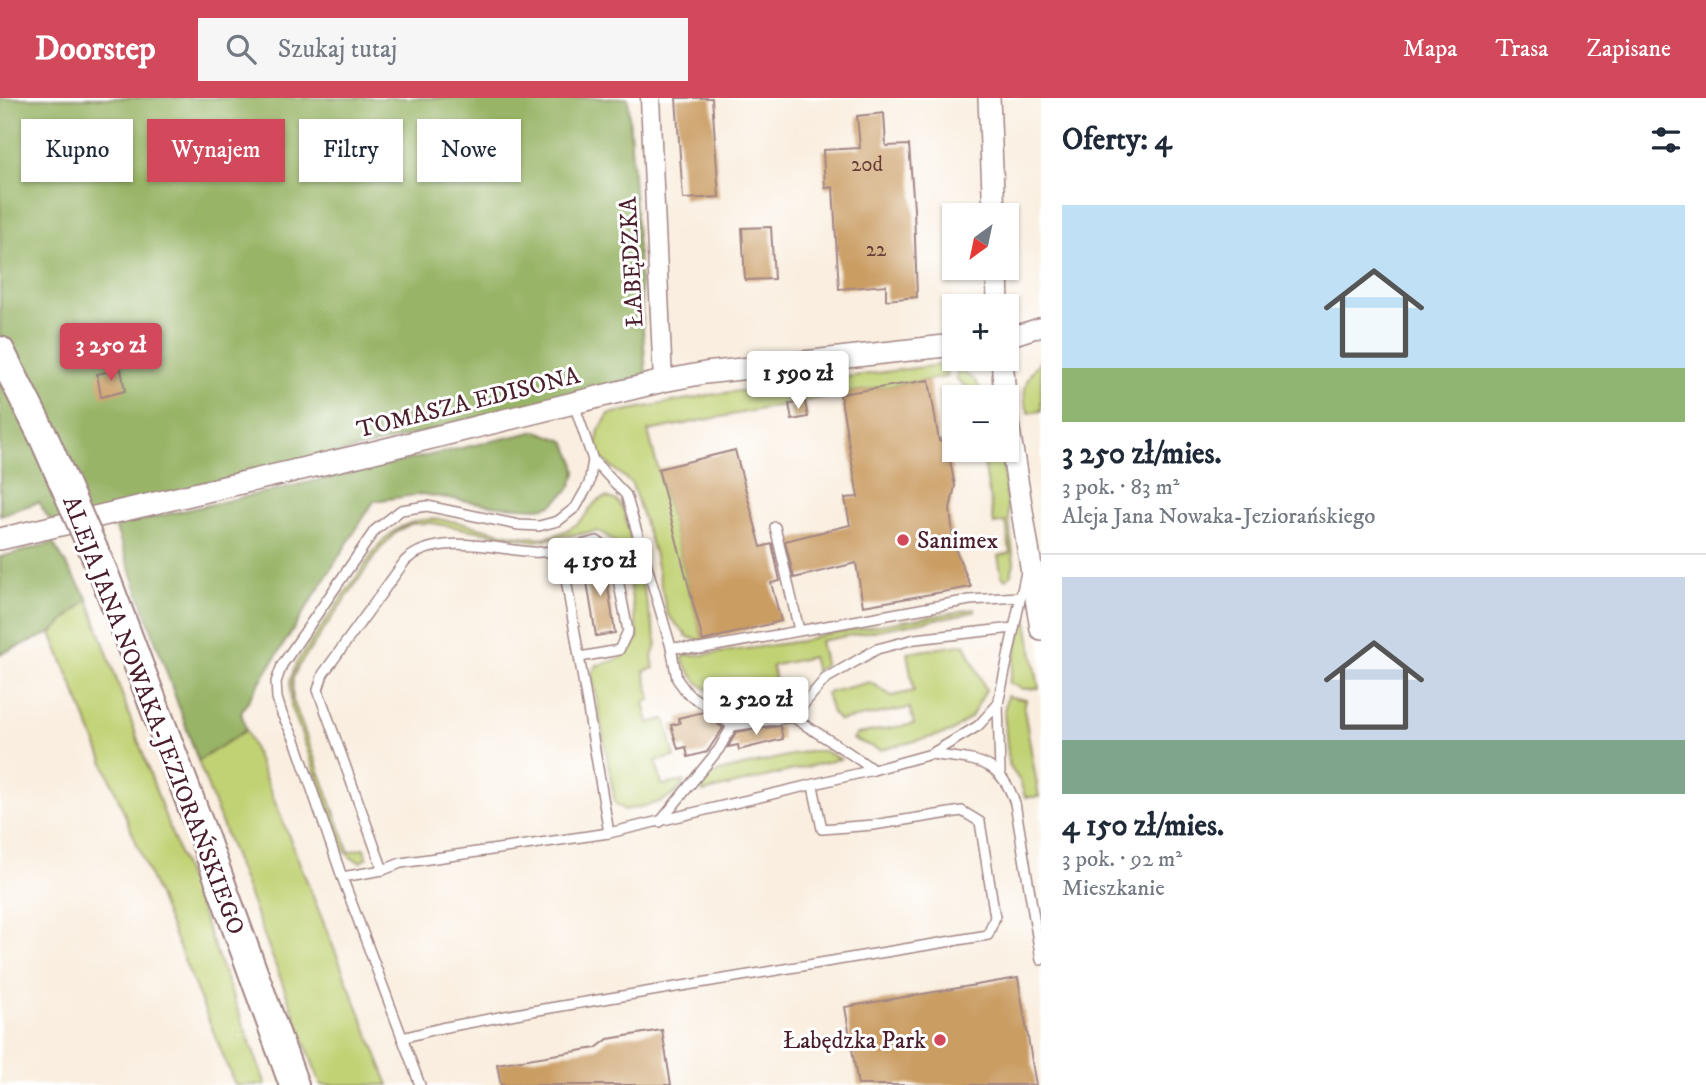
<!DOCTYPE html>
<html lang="pl">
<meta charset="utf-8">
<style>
:root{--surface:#fff;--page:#f6f6f7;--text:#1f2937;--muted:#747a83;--line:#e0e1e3;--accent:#d1495b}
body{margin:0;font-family:"IM FELL DW Pica",serif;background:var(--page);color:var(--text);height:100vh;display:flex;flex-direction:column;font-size:26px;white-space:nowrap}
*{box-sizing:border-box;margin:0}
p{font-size:23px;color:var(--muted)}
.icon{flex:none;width:38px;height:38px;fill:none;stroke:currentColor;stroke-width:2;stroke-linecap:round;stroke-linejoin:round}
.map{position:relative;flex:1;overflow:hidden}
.details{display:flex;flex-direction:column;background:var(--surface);width:665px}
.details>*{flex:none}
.banner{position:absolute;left:21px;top:21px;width:665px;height:63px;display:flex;gap:14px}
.needle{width:46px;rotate:213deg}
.tools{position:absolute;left:942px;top:105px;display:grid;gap:14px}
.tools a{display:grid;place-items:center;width:77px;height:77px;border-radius:0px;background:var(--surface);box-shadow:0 2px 5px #0004;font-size:35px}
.price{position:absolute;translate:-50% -60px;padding:0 16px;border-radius:7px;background:#fff;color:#222;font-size:23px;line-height:46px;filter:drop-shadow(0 2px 4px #0008)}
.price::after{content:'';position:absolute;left:50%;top:42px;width:21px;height:16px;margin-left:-10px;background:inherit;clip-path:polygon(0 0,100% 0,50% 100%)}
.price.on{background:var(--accent);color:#fff}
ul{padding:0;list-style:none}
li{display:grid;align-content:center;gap:14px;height:371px;padding:0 21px}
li+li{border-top:2px solid var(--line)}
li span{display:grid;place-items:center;height:217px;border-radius:0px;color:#555}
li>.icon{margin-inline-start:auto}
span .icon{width:126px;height:126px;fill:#fffc;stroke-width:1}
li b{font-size:30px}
h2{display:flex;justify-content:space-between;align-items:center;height:84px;padding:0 21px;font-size:30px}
.pill{padding:0 24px;border-radius:0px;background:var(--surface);box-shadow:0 2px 5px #0004;font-size:24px;line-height:63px}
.pill.on{background:var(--accent);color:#fff}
header{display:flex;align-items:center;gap:42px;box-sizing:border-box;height:98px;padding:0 35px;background:var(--accent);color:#fff}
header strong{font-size:33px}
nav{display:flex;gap:38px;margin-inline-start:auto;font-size:24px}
.search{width:490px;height:63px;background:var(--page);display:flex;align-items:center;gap:18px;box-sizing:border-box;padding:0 24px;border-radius:0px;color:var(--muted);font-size:26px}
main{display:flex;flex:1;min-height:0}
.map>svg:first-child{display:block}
</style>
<header>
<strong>Doorstep</strong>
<div class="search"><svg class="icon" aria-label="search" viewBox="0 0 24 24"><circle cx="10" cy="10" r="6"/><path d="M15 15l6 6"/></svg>Szukaj tutaj</div>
<nav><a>Mapa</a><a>Trasa</a><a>Zapisane</a></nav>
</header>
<main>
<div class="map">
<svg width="1041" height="987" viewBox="0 0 1041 987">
<rect width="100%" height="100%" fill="#fff"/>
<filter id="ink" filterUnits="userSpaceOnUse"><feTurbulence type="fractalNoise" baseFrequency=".0143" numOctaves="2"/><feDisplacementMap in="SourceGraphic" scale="14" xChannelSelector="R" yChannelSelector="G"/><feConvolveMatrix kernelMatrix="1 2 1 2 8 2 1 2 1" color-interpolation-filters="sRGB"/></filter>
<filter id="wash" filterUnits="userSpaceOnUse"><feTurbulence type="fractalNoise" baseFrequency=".00686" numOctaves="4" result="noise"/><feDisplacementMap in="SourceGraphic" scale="28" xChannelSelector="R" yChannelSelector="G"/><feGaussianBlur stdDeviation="1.57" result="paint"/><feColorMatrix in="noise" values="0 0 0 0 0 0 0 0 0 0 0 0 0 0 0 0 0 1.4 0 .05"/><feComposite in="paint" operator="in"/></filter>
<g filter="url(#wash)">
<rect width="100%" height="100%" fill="#f9eedf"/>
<!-- green -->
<g fill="#c1d275" stroke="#867850" stroke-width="2">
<path d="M1041,262V313L1029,315C1019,295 1026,278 1041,262Z"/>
<polygon points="945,266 947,279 840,296 648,333 703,543 688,539 667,516 654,454 632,386 595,355 599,332 609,316 709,297"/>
<polygon points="958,271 975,282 985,299 973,299 972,294 956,281"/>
<polygon points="982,352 1001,352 1014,465 1011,477 1005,481 1002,479 998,458 1010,455 1006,424 994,426"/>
<path d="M607,399L617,403L624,414L657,546L652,558L654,570L644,573L651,601L644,605L649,625L665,621L675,659L656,663L662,687L685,683C674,705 646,708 624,712L615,705L592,575L597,567C618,563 629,559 638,539L625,459L620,449L606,437L598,433L535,443L431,425L411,426L397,433L380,451L298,569L293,580V602L349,754L364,750L367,760L360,764L350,759L343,751L291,607L290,582L297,564L378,448C416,403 458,426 508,436C521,438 534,441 546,439C559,437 576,429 584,419C592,410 594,401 607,399Z"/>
<polygon points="88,501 165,718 266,987 235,987 51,535"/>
<path d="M974,511L975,514L820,543L825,566L816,574L812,559L772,568L776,583C729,594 708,612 682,561L686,557H702L802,543L821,537Z"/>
<polygon points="1025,513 1039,590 1023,591 1009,585"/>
<polygon points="965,546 986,592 971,619 951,634 880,652 853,641 857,636 914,626 910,610 839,623 832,615 826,595 870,584 892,598 914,593 907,555"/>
<polygon points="1007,598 1026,602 1024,611 1039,699 1025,699 1020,683 1010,669 1008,658 1004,614"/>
<polygon points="246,632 389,987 321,987 198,663"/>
<polygon points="808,653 824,653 840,661 703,694 701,690 710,678 718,674"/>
</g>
<!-- forest -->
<g fill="#98b466" stroke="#716a48" stroke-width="2">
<polygon points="0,0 628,0 646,278 57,427 47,418 39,404 0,417"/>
<polygon points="537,333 565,343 574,362 576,375 570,390 552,407 539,410 498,408 422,396 374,403 241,614 246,632 198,663 115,428"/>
<polygon points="53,445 88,501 51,535 0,556 0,459"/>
</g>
<g id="blocks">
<!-- building -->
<g fill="#ca9d63">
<polygon points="676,0 712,0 719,99 683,101"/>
<polygon points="884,15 886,48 909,47 914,111 917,199 886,202 886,187 839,191 833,89 825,90 823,52 860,50 857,18"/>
<polygon points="771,129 774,181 745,182 742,130"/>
<polygon points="121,271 125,293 101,299 97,276"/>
<polygon points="929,282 939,343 946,342 955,388 950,411 954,448 971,489 863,508 856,465 794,480 785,443 850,427 845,400 858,399 840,296"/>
<polygon points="805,304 808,319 792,322 789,306"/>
<polygon points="735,352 761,449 772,446 780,483 771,485 781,523 703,543 658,371"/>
<polygon points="604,462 615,535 596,538 584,466"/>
<polygon points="771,590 777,614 734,621 721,610 727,608 726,601"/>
<polygon points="703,614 723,630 707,654 688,659 686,649 678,651 671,627 680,625 678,620"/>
<polygon points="780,628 783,641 739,652 738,647 728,649 736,634"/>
<polygon points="1018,880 1036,987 858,987 845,909"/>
<polygon points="662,932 671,987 501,987 497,966 596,950 608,941"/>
</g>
</g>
</g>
<g filter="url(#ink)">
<use href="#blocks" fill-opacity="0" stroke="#a28685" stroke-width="2"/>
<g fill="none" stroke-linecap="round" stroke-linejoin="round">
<!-- service casing -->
<g stroke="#a28685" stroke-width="12">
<g id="service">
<polyline points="593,362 626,397 671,549 677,581 688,596 713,612 732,628"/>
<polyline points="775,429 799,532"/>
<polyline points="561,452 597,443 613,455 628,533 619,552 580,559"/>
<polyline points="671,549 699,551 970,502 1019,499"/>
<polyline points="793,619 825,581 877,551 915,541 1013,530"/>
<path d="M732,628L793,619C819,637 848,652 873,672"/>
<path d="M931,656C974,663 999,658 1015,705L1041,862"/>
<polyline points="1000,675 998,606 1026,474"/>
<polyline points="660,724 719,651 732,628"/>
<path d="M383,772L318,592L323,576L405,463C436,434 495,451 533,454C542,455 552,453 561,452L609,735"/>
<polyline points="342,779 383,772 401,765 609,735 873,672 931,656 978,628 998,606"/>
<polyline points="402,940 441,930 532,913 988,837 995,819 980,724 962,713 873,727 822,731 813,688"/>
<polyline points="420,987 342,779 295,642 282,616 277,600 276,584 282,567 375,432 401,412 427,408 519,427 539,428 558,423 576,409 589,386 593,362 574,306"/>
</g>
</g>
<!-- minor casing -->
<g stroke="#a28685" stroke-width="21">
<g id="minor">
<polyline points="650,0 663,283"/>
<polyline points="1006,240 1041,229"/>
</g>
</g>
<!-- tertiary casing -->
<g stroke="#a28685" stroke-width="24">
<g id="tertiary">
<polyline points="989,0 994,117"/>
<polyline points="997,170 998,208"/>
<polyline points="1002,261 1005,299"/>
<polyline points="1006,313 1041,531"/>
<polyline points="0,441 366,356 663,283 705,275 954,247"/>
</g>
</g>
<!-- primary casing -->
<g stroke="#a28685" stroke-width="32">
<g id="primary">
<polyline points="0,253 44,340"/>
<polyline points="104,476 203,737 294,987"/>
</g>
</g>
<!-- service -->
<use href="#service" stroke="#fff" stroke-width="9"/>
<!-- minor -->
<use href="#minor" stroke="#fff" stroke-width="18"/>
<!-- tertiary -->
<use href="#tertiary" stroke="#fff" stroke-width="21"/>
<!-- primary -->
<use href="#primary" stroke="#fff" stroke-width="28"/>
<!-- primary-bridge casing -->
<g stroke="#a28685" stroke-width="32" stroke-linecap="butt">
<polyline id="primary-bridge" points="44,340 104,476"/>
</g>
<!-- primary-bridge -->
<use href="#primary-bridge" stroke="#fff" stroke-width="28"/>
</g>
</g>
<!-- markers -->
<g fill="#d1495b" stroke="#fff" stroke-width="2.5">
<circle cx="903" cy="442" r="7"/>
<circle cx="940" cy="942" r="7"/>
</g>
<g text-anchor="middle" stroke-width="6" stroke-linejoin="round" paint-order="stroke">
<!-- number labels -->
<g font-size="21" fill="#6a3e39">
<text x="867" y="73">20d</text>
<text x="876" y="158">22</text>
</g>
<!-- street labels -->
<g font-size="24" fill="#4a1f2b" stroke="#fff">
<text transform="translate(631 164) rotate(-93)" y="8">ŁABĘDZKA</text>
<text transform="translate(468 304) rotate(-14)" y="8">TOMASZA EDISONA</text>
<text transform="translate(154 617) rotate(69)" y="8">ALEJA JANA NOWAKA-JEZIORAŃSKIEGO</text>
</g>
<!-- poi labels -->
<g font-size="24" fill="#4a1f2b" stroke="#fff" text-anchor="start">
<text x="917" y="450">Sanimex</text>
<text x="926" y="950" text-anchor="end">Łabędzka Park</text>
</g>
</g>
</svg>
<div class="tools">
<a><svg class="needle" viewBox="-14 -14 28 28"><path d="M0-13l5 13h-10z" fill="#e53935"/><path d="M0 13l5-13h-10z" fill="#747a83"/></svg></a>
<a>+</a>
<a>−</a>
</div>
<b class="price on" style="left:111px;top:285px">3 250 zł</b>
<b class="price" style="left:798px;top:313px">1 590 zł</b>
<b class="price" style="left:600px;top:500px">4 150 zł</b>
<b class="price" style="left:756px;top:639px">2 520 zł</b>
<div class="banner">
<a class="pill">Kupno</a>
<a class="pill on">Wynajem</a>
<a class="pill">Filtry</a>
<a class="pill">Nowe</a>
</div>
</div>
<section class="details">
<h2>Oferty: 4<svg class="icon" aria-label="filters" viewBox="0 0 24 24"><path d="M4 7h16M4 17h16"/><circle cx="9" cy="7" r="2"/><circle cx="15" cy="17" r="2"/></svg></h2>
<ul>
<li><span style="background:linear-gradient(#bfe0f5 75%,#8fb573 0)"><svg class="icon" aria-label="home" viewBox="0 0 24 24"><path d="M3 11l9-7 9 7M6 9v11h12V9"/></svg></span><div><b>3 250 zł/mies.</b><p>3 pok. · 83 m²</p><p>Aleja Jana Nowaka-Jeziorańskiego</p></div></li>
<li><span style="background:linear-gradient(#c9d6e8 75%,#7fa58c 0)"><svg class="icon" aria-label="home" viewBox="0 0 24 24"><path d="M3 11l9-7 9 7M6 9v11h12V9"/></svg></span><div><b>4 150 zł/mies.</b><p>3 pok. · 92 m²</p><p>Mieszkanie</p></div></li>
</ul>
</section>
</main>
